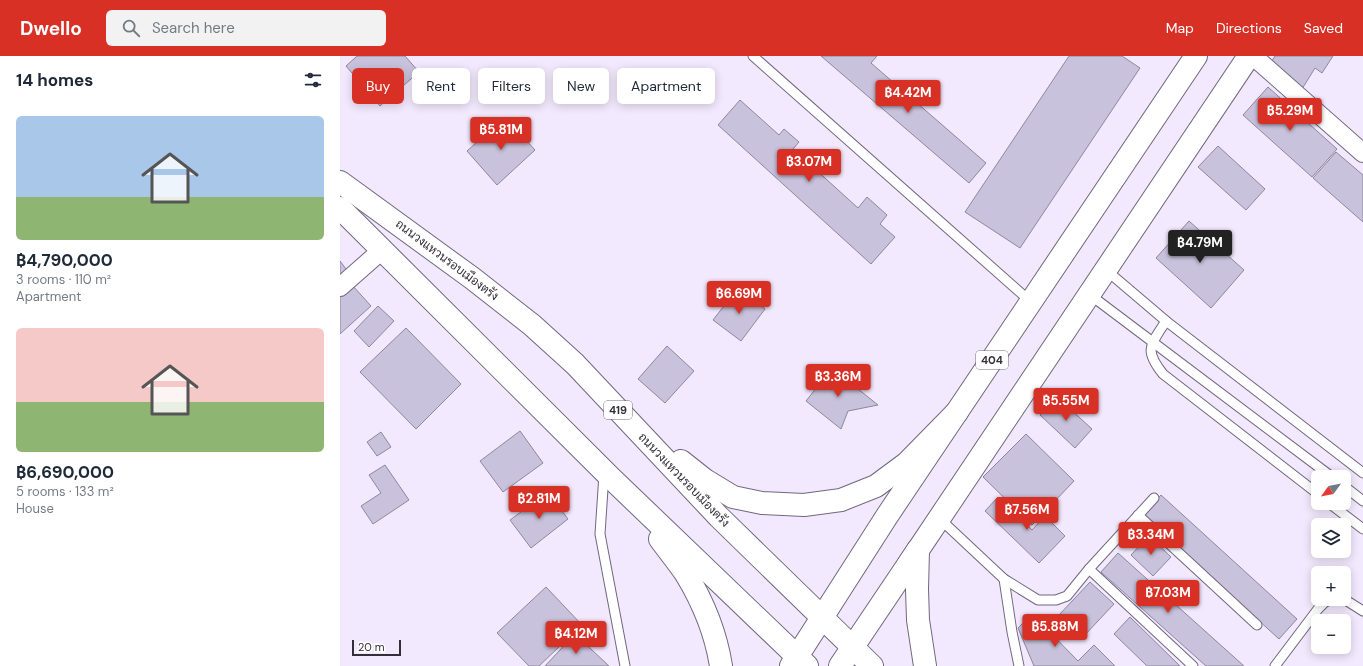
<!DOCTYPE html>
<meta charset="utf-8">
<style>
:root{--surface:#fff;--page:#f2f2f3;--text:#1f2937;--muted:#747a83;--accent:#d93025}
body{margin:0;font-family:"DM Sans",Sarabun,sans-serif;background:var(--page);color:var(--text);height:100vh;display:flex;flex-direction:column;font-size:15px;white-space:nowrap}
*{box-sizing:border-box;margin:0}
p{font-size:13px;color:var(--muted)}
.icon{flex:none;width:22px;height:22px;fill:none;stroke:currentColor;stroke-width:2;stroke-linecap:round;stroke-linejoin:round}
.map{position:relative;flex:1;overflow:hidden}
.drawer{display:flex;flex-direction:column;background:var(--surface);width:340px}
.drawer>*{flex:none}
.guide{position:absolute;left:12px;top:12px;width:380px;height:36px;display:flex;gap:8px}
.needle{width:26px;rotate:237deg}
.fabs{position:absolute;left:971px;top:414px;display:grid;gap:8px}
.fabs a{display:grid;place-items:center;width:40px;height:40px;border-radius:6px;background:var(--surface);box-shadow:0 2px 10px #0003;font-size:20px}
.scale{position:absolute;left:12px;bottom:10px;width:49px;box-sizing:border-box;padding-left:4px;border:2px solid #332e38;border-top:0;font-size:11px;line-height:14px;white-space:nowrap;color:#332e38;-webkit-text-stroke:3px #fff;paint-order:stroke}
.price{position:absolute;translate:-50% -34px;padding:0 9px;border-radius:4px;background:var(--accent);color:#fff;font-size:13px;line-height:26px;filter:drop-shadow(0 1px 2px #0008)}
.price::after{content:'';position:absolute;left:50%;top:24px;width:12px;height:9px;margin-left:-6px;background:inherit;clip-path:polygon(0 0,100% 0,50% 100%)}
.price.selected{background:#222;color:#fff}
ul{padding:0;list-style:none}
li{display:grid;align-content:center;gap:8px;height:212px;padding:0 16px}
li span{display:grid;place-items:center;height:124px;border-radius:6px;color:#555}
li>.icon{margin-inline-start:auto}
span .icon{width:72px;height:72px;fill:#fffc;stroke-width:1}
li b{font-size:17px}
h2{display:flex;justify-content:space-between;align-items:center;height:48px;padding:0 16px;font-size:17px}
.chip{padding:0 14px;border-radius:6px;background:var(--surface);box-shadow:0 2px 10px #0003;font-size:14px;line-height:36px}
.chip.selected{background:var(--accent);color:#fff}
header{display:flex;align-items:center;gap:24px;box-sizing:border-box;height:56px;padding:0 20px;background:var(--accent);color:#fff}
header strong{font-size:19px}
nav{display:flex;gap:22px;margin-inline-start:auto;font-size:14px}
.search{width:280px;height:36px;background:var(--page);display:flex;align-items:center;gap:10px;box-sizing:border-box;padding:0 14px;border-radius:6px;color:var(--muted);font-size:15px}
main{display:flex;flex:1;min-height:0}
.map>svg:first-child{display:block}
</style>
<header>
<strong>Dwello</strong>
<div class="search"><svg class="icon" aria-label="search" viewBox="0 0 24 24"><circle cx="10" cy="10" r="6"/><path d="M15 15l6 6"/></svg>Search here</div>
<nav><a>Map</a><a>Directions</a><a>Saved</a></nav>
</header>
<main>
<section class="drawer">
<h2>14 homes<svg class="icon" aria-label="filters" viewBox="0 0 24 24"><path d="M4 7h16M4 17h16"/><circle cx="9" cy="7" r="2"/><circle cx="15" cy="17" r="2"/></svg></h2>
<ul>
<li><span style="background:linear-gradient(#a9c7e8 65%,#8fb573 0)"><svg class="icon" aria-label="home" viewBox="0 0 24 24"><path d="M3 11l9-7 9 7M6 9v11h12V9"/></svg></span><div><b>฿4,790,000</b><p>3 rooms · 110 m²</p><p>Apartment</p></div></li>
<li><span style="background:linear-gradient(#f6c9c9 60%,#8fb573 0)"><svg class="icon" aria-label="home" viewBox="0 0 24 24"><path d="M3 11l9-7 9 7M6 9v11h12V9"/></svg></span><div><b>฿6,690,000</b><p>5 rooms · 133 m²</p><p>House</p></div></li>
</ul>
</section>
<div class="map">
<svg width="1023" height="610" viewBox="0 0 1023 610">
<rect width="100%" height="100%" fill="#f3e9fe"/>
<!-- building -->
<g fill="#c8c2dc" stroke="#8c879f">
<polygon points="17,0 65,0 79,16 40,50 6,10"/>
<polygon points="481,0 537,0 531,7 646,107 629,127"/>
<polygon points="729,0 782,0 800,12 680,192 625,156"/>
<polygon points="935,0 993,0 982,17 975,12 962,33 928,11"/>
<polygon points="928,31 997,93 972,121 903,59"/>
<polygon points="400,44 439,79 444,73 459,86 453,93 518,152 527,141 547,159 540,168 555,181 531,208 378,69"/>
<polygon points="165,61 195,94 157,129 127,95"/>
<polygon points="878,90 925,133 906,154 858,111"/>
<polygon points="996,96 1023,119 1023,166 973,122"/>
<polygon points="849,165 904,214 871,252 816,202"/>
<polygon points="0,205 9,217 0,224"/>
<polygon points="12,229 31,250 0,278 0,240"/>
<polygon points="398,232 425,253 401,285 373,264"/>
<polygon points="38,250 54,265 29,291 14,275"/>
<polygon points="66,272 121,328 76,373 20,316"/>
<polygon points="327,290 354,315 325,347 298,323"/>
<polygon points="492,312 538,349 508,355 501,373 466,345"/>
<polygon points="717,341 752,373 735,392 700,359"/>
<polygon points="180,375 203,407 163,436 140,405"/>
<polygon points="41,376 51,391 37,400 27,386"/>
<polygon points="686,378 734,425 692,469 643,421"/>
<polygon points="45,409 69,444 33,468 21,450 41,437 29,419"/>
<polygon points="208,436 228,463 191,492 170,464"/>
<polygon points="821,439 957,563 939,583 803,459"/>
<polygon points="658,441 692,474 705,460 725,480 699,507 645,455"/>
<polygon points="809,480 831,501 813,520 791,499"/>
<polygon points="778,497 904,610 866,610 761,516"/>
<polygon points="750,526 774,548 742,582 718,560"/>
<polygon points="206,531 242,569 199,610 189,610 157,577"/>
<polygon points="692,558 738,605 754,589 775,610 694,610 678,572"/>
<polygon points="790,561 840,610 807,610 774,578"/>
<polygon points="235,578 269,610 205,610"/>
</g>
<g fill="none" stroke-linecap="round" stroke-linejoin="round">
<!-- lane casing -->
<g stroke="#72677d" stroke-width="11">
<g id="lane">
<polyline points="413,0 691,246"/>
<polyline points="766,214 826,265 1023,417"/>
<polyline points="749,238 992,421"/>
<path d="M826,265C811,289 803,293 823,318L978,438"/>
<polyline points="264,418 260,478 285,610"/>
<polyline points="1004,430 1023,445"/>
<polyline points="989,447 1023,473"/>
<polyline points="798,459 917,569"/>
<polyline points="600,463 664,523 698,544 716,544 727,540 749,513 814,442"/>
<polyline points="749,513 853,610"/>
<polyline points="664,523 672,576 679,610"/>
<polyline points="1004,543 1023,555"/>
<polyline points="935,610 978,553 985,546 993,543"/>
</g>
</g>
<!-- street casing -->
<g stroke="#72677d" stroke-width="20">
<g id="street">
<polyline points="913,0 1023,97"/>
<polyline points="0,231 42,194"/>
</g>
</g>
<!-- primary casing -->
<g stroke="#72677d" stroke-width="24">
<g id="primary">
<polyline points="568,509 909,0"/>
<polyline points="451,610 547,460 856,0"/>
</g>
</g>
<!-- highway casing -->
<g stroke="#72677d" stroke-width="24">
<g id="highway">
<polyline points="0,126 132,222 192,269 235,308 379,461 532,610"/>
<polyline points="0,152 272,423 467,610"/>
<polyline points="341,405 365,424 393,441 422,447 464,449 501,444 536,430 567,407 617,356"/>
<path d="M320,483C328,494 338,506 346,518C363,546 376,578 381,610"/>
<polyline points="578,494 577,533 578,564 585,610"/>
<polyline points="500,610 578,494"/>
</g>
</g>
<!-- lane -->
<use href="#lane" stroke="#fff" stroke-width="9"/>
<!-- street -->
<use href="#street" stroke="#fff" stroke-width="18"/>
<!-- primary -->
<use href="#primary" stroke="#fff" stroke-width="22"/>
<!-- highway -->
<use href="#highway" stroke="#fff" stroke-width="22"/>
</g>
<g text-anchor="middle" stroke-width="3.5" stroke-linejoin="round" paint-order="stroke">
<!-- shield labels -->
<g fill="#fff" stroke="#706d74" stroke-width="1">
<rect x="636" y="295" width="32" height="18" rx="3"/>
<rect x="264" y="345" width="28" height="18" rx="3"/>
</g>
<g font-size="11" font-weight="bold" fill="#332e38">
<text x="652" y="308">404</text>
<text x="278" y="358">419</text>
</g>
<!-- street labels -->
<g font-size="12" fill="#332e38" stroke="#fff">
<text transform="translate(107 204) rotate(37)" y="4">ถนนวงแหวนรอบเมืองตรัง</text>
<text transform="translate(344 424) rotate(46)" y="4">ถนนวงแหวนรอบเมืองตรัง</text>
</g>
</g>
</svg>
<div class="fabs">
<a><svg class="needle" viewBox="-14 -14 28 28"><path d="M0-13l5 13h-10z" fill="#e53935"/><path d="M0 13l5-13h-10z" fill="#747a83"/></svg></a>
<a><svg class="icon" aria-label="layers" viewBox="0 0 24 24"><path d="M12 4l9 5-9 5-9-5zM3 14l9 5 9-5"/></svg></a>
<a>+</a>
<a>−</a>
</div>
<div class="scale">20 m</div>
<b class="price" style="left:568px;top:58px">฿4.42M</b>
<b class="price" style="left:950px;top:76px">฿5.29M</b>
<b class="price" style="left:161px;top:95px">฿5.81M</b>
<b class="price" style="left:469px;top:127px">฿3.07M</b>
<b class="price selected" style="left:860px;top:208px">฿4.79M</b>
<b class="price" style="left:399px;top:259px">฿6.69M</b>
<b class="price" style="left:498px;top:342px">฿3.36M</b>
<b class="price" style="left:726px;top:366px">฿5.55M</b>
<b class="price" style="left:199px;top:464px">฿2.81M</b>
<b class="price" style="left:687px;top:475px">฿7.56M</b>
<b class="price" style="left:811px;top:500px">฿3.34M</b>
<b class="price" style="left:828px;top:558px">฿7.03M</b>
<b class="price" style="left:715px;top:592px">฿5.88M</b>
<b class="price" style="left:236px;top:599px">฿4.12M</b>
<div class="guide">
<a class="chip selected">Buy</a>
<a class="chip">Rent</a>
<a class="chip">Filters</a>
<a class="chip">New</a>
<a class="chip">Apartment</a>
</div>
</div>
</main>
